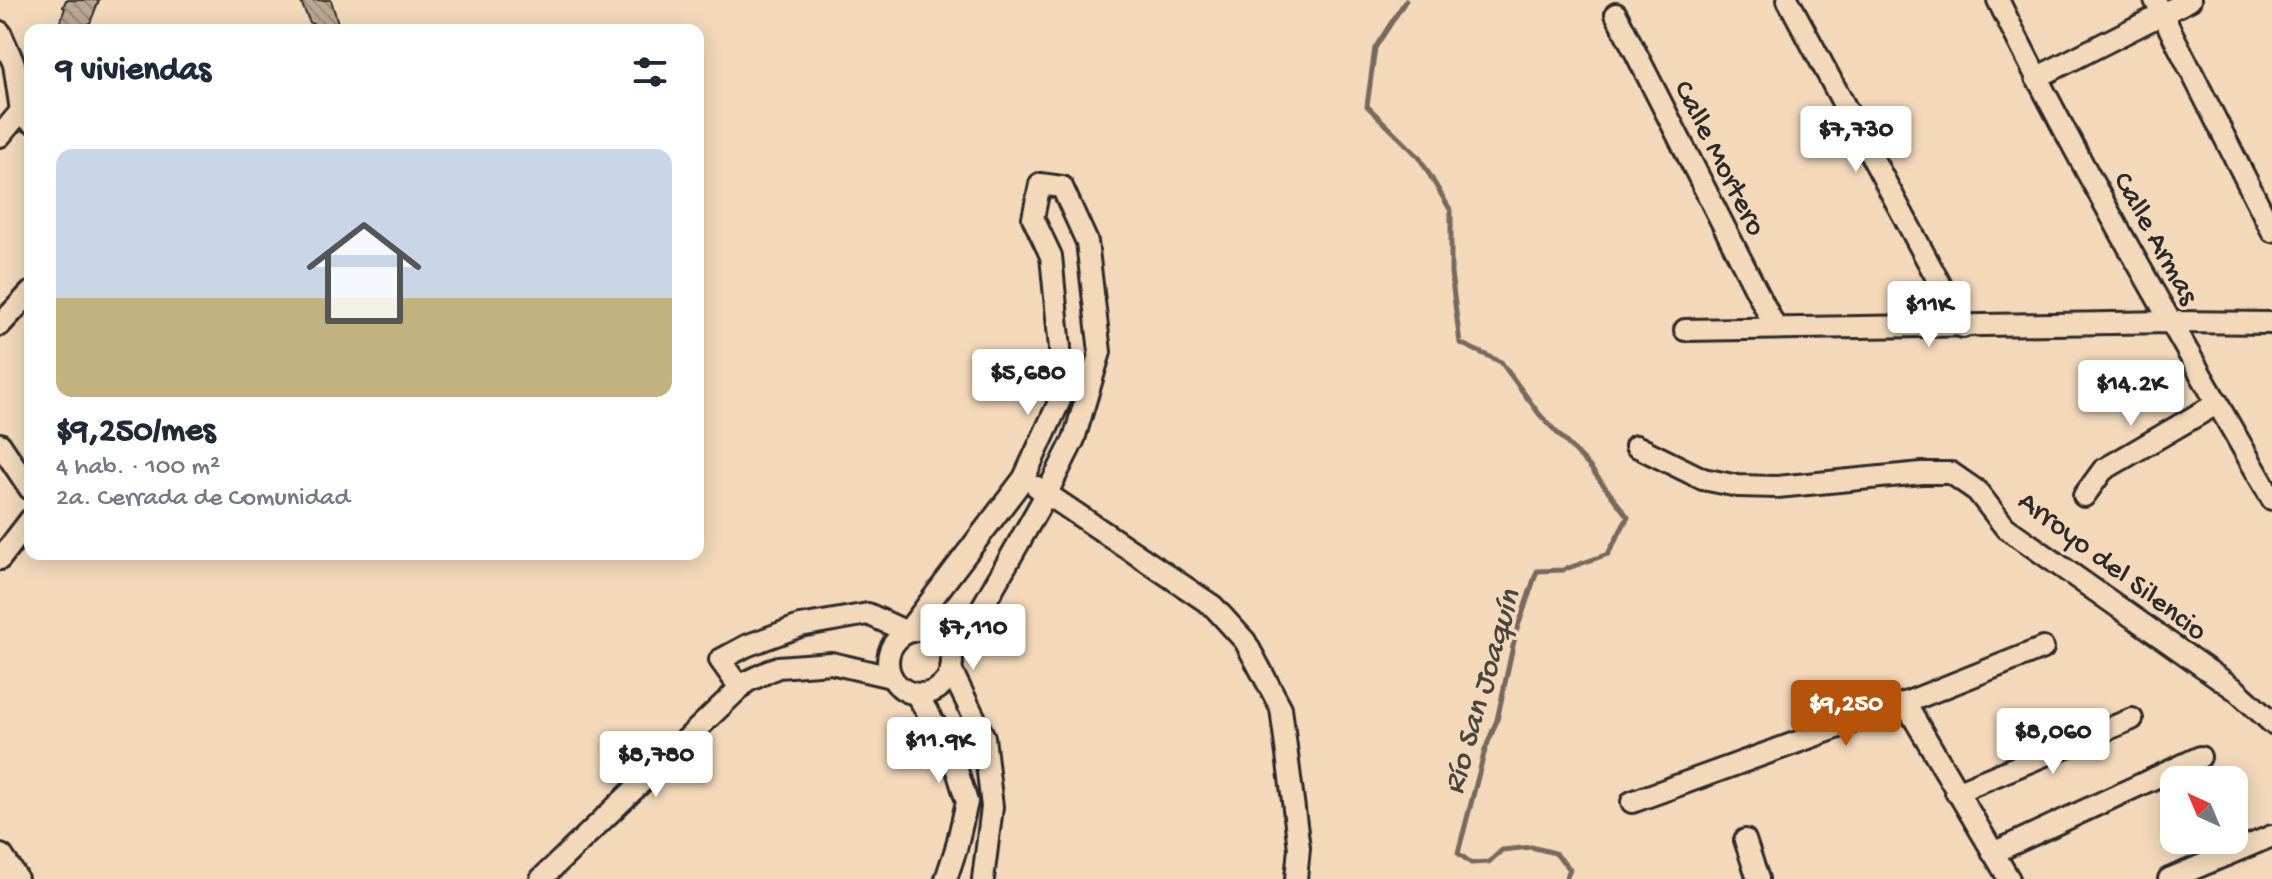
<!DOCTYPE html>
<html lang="es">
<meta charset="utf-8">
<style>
:root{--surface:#fff;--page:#f6f6f7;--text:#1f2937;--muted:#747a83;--line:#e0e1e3;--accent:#b45309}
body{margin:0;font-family:"Gochi Hand",sans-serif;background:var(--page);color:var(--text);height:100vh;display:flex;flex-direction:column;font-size:30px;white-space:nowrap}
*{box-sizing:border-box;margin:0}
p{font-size:26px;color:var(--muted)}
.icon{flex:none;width:44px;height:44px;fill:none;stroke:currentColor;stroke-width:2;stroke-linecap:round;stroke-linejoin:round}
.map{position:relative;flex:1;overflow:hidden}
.side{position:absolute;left:24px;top:24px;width:680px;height:536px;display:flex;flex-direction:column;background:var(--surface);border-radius:16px;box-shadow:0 4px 20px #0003}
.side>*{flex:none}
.needle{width:52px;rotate:316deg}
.controls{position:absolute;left:2160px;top:766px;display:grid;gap:16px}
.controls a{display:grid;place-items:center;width:88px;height:88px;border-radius:16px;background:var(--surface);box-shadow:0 4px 20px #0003;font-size:40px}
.price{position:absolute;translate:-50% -68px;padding:0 18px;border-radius:8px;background:#fff;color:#222;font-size:26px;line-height:52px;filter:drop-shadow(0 2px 4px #0008)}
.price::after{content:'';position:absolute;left:50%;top:48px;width:24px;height:18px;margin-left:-12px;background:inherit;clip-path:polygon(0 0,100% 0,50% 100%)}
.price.on{background:var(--accent);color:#fff}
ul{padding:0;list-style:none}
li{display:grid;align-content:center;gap:16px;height:424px;padding:0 32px}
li+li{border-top:2px solid var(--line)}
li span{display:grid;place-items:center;height:248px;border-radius:16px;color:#555}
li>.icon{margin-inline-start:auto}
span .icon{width:144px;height:144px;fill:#fffc;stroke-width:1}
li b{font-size:34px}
h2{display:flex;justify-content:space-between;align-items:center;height:96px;padding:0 32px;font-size:34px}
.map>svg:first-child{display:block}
</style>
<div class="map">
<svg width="2272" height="879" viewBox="0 0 2272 879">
<defs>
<pattern id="building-back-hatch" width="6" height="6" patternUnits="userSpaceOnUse" patternTransform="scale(2)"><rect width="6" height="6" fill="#bba892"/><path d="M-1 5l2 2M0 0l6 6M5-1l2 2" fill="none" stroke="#988977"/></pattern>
</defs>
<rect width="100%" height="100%" fill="#f3d9ba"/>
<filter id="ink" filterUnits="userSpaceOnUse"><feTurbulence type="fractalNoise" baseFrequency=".0125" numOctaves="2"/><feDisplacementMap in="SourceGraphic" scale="16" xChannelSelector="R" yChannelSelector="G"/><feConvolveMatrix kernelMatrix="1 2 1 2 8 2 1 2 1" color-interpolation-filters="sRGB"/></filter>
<g filter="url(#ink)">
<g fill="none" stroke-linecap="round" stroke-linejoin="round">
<!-- stream -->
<polyline stroke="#746a5f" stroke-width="5" points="1406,0 1375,48 1367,106 1419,157 1451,211 1451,273 1460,343 1501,362 1540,415 1589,466 1628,517 1608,554 1563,570 1537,571 1516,632 1497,720 1485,750 1458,853 1471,863 1489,862 1502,850 1531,847 1555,853 1570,869 1566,879"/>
</g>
<!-- building -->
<g fill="url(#building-back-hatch)" stroke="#2b2b2b" stroke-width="2">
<polygon points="66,0 99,0 90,23 69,30 57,30 65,8 63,7"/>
<polygon points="300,0 331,0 340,30 328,30 310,23"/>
</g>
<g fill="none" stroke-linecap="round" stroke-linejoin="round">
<!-- minor casing -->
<g stroke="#2b2b2b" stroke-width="26">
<g id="minor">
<polyline points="1788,0 1963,327"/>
<path d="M1998,0C2081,170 2178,334 2272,499"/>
<polyline points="2155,0 2272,231"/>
<polyline points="1616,14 1775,327"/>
<polyline points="0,32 14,64 21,111 30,121"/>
<polyline points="2036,78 2190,0"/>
<polyline points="0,136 21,111"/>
<polyline points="0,325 30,293"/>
<polyline points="1685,330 2171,322 2272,323"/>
<polyline points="0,444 30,489"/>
<polyline points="1636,446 1703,479 1738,486 1777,487 1922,473 1951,473 1977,491 2005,527 2236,690 2272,723"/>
<polyline points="1037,487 1213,606 1245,641 1281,708 1299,848 1296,879"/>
<polyline points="2084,496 2103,470 2218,403"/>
<polyline points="0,559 30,520"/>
<circle cx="920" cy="662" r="32"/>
<polyline points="951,670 984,737 992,807 983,879"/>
<polyline points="740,688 720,660 746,646 800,626 868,614 907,632 1024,478 1060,400 1060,348 1051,256 1033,218 1040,184 1062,187 1087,242 1100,352 1074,439 1047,493 972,625 951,653"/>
<polyline points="916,694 950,748 967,802 956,849 946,879"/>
<polyline points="1905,703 2009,879"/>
<polyline points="1956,792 2132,719"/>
<polyline points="1632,802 1905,703 2043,648"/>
<polyline points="1745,840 1758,879"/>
<polyline points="1993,853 2200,757"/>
<polyline points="541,879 746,682 778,667 831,663 891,677"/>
<polyline points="2169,879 2272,836"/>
</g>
</g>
<!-- major casing -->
<g stroke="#2b2b2b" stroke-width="32">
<polyline id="major" points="0,858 14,879"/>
</g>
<!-- minor -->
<use href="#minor" stroke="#f3d9ba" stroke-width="20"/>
<!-- major -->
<use href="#major" stroke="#f3d9ba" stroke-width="26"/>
</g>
</g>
<g text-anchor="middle" stroke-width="7" stroke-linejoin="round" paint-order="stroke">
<!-- street labels -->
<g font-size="30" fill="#2b2b2b" stroke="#f3d9ba">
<text transform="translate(1722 157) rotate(63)" y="10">Calle Mortero</text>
<text transform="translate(2158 237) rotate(61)" y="10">Calle Armas</text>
<text transform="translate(2114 564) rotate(37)" y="10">Arroyo del Silencio</text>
</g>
<!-- water labels -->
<g font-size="32" font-style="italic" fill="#494540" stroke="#f3d9ba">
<text transform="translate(1479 691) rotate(-74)" y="11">Río San Joaquín</text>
</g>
</g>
</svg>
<div class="controls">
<a><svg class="needle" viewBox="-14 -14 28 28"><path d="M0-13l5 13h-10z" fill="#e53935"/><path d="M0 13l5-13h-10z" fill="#747a83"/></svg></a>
</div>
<b class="price" style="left:1856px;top:174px">$7,730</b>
<b class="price" style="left:1929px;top:349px">$11K</b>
<b class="price" style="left:1028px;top:417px">$5,680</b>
<b class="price" style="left:2131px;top:428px">$14.2K</b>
<b class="price" style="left:973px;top:672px">$7,110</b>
<b class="price on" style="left:1846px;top:748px">$9,250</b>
<b class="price" style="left:2053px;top:776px">$8,060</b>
<b class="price" style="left:939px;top:785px">$11.9K</b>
<b class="price" style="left:656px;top:799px">$8,780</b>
<section class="side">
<h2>9 viviendas<svg class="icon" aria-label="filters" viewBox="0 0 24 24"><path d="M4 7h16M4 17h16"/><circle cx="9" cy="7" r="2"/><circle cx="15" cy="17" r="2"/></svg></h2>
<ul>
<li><span style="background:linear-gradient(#c9d6e8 60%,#c2b280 0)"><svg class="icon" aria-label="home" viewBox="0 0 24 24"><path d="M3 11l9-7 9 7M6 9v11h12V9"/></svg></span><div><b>$9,250/mes</b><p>4 hab. · 100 m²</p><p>2a. Cerrada de Comunidad</p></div></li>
</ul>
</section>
</div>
